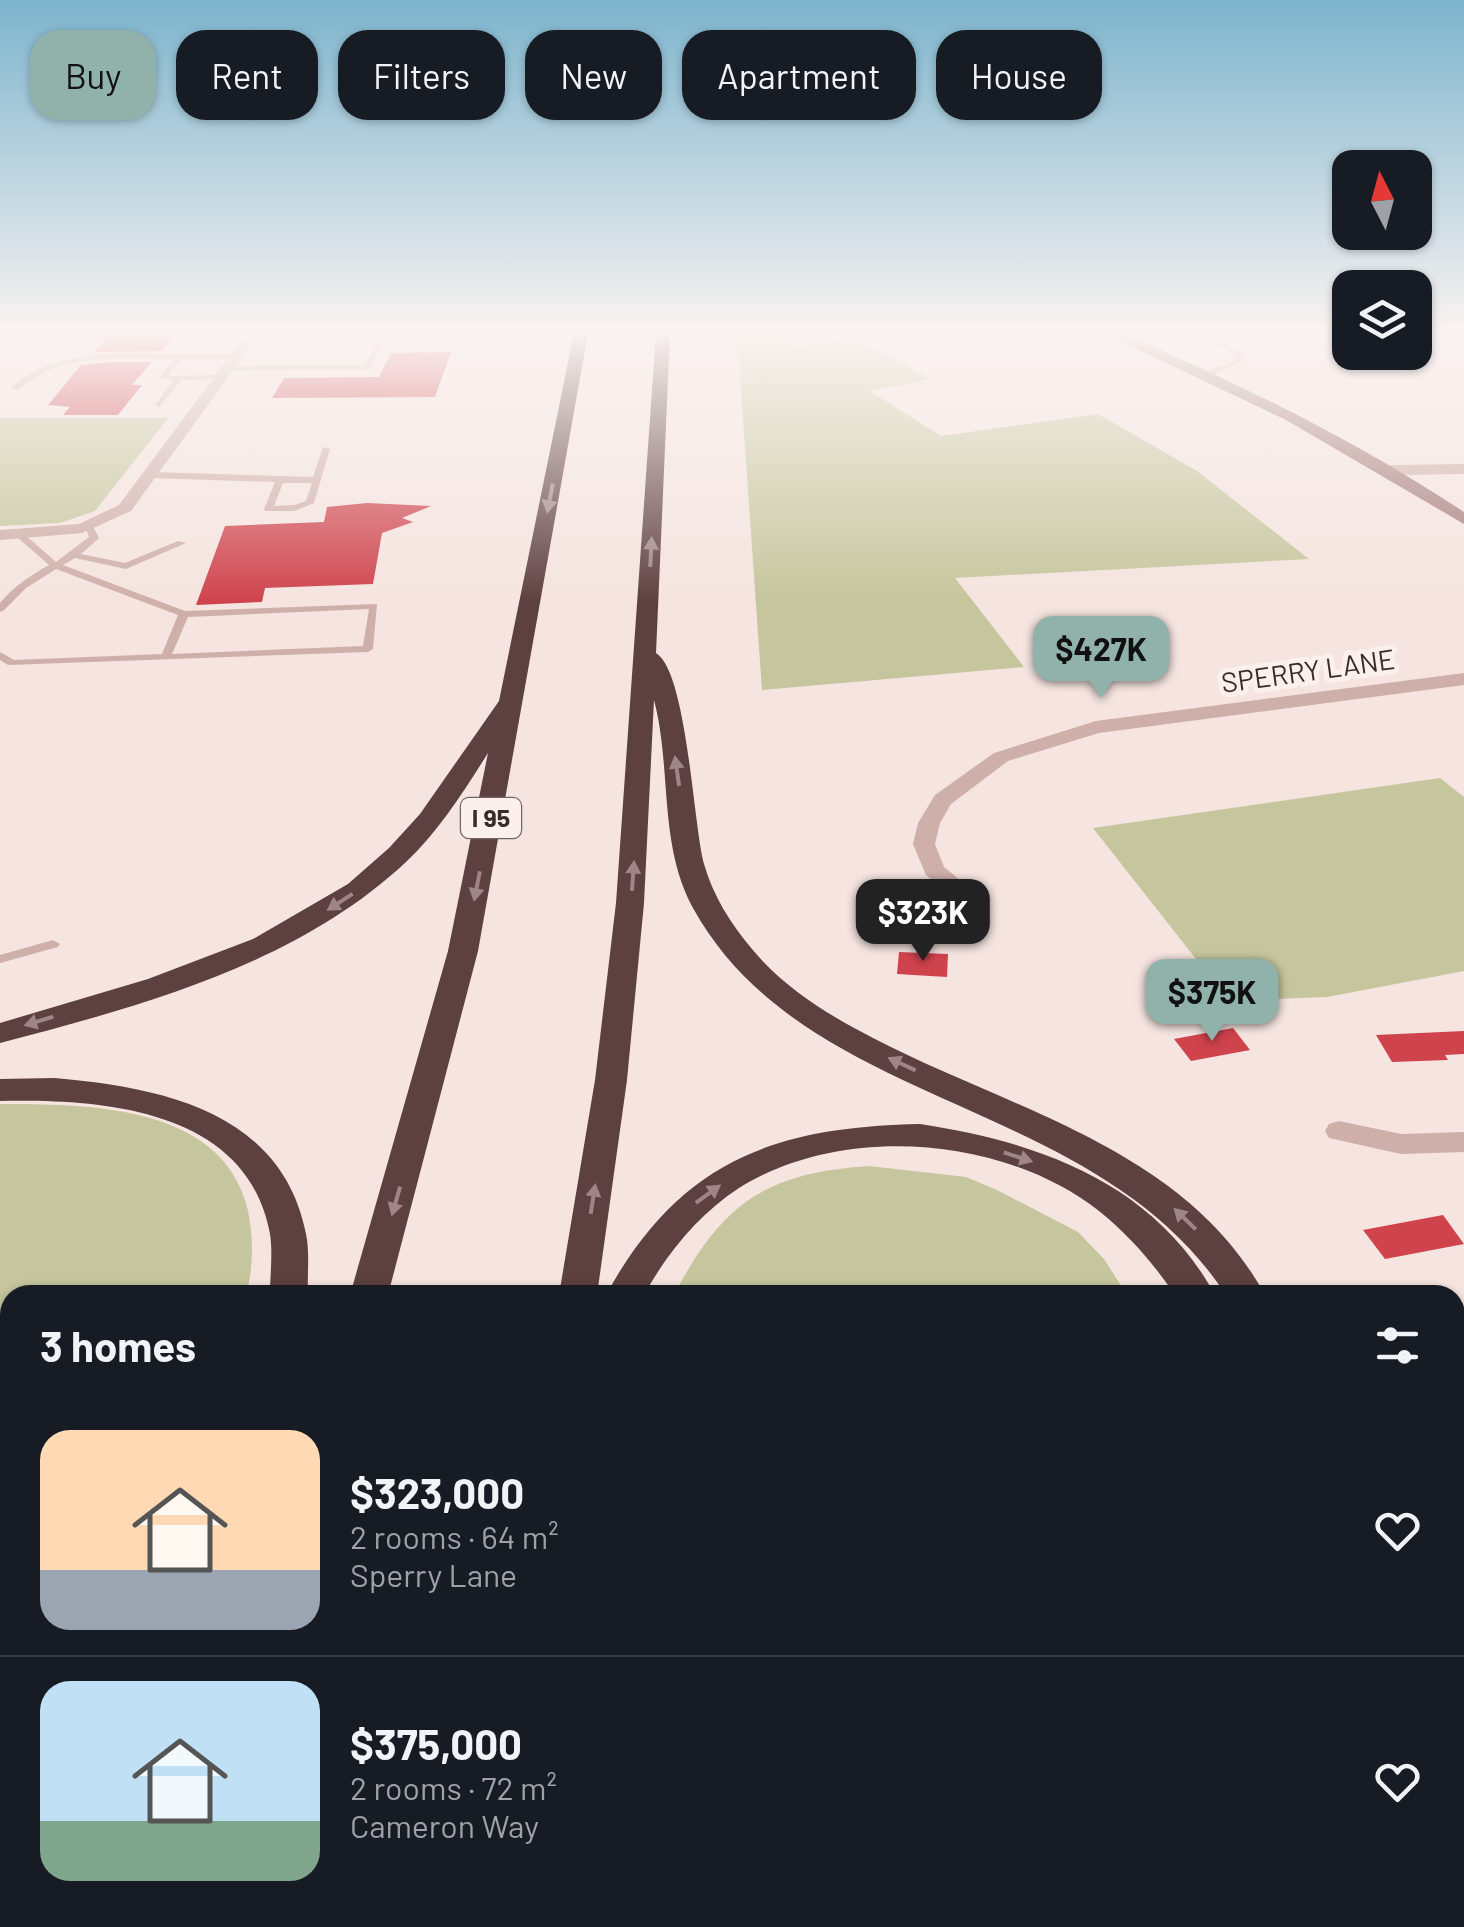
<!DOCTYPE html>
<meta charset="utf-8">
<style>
:root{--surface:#171b24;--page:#20242c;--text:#f1f3f6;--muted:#9ea1a6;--line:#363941;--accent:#91b1ab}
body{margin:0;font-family:Barlow,sans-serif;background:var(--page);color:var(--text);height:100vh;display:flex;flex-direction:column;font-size:38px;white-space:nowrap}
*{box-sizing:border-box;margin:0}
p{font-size:32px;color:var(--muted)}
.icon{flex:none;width:55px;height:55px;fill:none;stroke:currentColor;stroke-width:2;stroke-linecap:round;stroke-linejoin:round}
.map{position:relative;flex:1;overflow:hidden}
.sheet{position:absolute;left:0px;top:1285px;width:1465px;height:642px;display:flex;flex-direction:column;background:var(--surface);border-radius:30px 30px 0 0;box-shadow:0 2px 8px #0004}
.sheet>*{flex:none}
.hud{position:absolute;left:30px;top:30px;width:1405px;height:90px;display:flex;gap:20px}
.needle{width:65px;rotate:354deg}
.controls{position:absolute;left:1332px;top:150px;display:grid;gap:20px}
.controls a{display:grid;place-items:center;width:100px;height:100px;border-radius:20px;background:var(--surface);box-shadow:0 2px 8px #0004;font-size:50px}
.price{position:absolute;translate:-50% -85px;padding:0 22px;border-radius:20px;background:var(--accent);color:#111;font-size:32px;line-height:65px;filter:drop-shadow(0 2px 5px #0008)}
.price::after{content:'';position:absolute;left:50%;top:60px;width:30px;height:22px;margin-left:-15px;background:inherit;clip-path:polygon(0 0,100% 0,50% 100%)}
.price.selected{background:#222;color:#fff}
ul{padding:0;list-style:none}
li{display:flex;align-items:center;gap:30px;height:250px;padding:0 40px}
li+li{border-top:2px solid var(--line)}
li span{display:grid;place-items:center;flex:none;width:280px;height:200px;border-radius:30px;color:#555}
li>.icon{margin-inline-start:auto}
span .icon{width:120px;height:120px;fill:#fffc;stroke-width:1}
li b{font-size:42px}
h2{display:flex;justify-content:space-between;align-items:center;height:120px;padding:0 40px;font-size:42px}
.pill{padding:0 35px;border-radius:30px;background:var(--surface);box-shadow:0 2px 8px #0004;font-size:35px;line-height:90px}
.pill.selected{background:var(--accent);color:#111}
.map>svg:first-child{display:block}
</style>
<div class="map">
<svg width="1464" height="1927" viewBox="0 0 1464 1927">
<rect width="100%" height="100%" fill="#f5e4df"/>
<!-- green -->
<g fill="#c5c69d">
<polygon points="737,333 769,333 793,347 851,337 930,379 870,391 941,436 1098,414 1197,471 1309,559 955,578 1024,667 762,690"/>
<polygon points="0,418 168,418 95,511 60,523 0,526"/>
<polygon points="1440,778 1464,797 1464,971 1327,997 1229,1001 1093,828"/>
<path d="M0,1104C85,1104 217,1104 246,1203C254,1232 254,1266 246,1295H10V1918H60L57,1927H0Z"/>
<path d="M869,1166L966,1177L997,1190L1078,1232L1104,1259L1127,1295H674C722,1203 766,1173 869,1166Z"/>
</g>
<!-- building -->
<g fill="#cf434d">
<polygon points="112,333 177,333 162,351 94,352"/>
<polygon points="451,352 435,397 272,398 284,378 379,377 391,353"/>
<polygon points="112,362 152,362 132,385 142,385 118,415 63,415 70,407 48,405 81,365"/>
<polygon points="367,503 431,506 402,518 413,522 382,533 373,584 265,588 262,602 196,605 225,526 324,522 327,507"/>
<polygon points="899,952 948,954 947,977 897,974"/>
<polygon points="1233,1028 1250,1050 1191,1061 1174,1039"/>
<polygon points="1464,1031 1464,1054 1445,1055 1448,1060 1392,1062 1376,1035"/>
<polygon points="1443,1215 1464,1244 1385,1259 1363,1230"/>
</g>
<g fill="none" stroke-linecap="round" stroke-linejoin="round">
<!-- service -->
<g fill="#cfafa9" fill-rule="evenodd">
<polygon points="22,333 30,333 15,346 11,346 11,344"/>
<polygon points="250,333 387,333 387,334 371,367 367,369 225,370 224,368 228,366 365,365 380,336"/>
<path d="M1181,333C1204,333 1223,343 1243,354V361L1209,377H1203V373L1236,360L1237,356L1212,342Z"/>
<path d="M115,354L236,355L240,357L236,359H181L168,376L222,375L226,377L222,379L181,380L159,407L155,405L174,380L159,378L174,359C117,359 64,351 18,390L11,388C41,361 76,356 115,354Z"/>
<path d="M323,447L330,449L314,503L295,511H265L264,509L275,482L152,478L148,475L152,472L313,477ZM283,483H312L306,501L294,505L274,506Z"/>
<path d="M86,524H92L99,538L81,554L125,563L178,541L186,543L126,569L75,558L63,565L185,611L377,604L373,649L368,652L8,665L0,660V652L14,660L162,654L178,615L56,569L26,588L3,611L0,612V603C14,586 30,576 49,565L17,537V533H23L56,562L89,537L85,526ZM369,609L363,646L172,654L188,617Z"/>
<polygon points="53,940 60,944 58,947 0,963 0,955"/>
<polygon points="1464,1344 1464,1364 1455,1359 1455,1347"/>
</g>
<!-- minor -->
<g fill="#cfafa9" fill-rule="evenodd">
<polygon points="247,333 260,333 131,511 82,533 0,540 0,530 79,524 119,505"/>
<polygon points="1464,464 1464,474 1391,475 1383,470 1391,465"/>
<polygon points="1464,673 1464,685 1099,733 1008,761 951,804 940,823 935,844 944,867 978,895 982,900 978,905 962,905 926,875 913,844 918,823 935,795 994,753 1096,721"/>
<polygon points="1339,1121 1401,1134 1464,1132 1464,1152 1401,1154 1329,1138 1325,1131 1329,1124"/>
</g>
<!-- secondary -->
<path fill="#a37c7a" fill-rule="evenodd" d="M1103,333C1133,333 1161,351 1189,363C1284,406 1376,454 1464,512V524L1286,420Z"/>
<!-- motorway -->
<g fill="#5d4040" fill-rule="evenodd">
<path d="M574,333H588L478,951L388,1295H350L448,951L488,753C464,791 439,831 406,862C297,964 142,1006 0,1043V1023L148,979L253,939L348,884L389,848L420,814L499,701Z"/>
<path d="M656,333H670L656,653C687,672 693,823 704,864C713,896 731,924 752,949C783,987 830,1016 873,1038C1011,1110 1185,1148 1265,1295H1226C1094,1094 806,1112 693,908C658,844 672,768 654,700L644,903L627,1080L597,1295H559L595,1080L616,903Z"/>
<path d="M54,1078C160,1087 282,1111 306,1234C310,1253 307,1275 308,1295H270C270,1275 273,1253 270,1234C247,1108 101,1099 0,1101V1079Z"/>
<path d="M920,1124C1039,1142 1154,1183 1215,1295H1175C1153,1263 1130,1236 1099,1211C1004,1136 842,1123 739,1188C699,1214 667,1253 644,1295H606C679,1161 774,1127 920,1124Z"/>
<polygon points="1455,1582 1464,1586 1464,1633 1455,1629"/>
<polygon points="1455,1699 1464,1702 1464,1770 1455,1766"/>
<polygon points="1455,1795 1464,1798 1464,1852 1455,1849"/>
<polygon points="102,1918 185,1918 182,1927 100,1927"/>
<polygon points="427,1918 481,1918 478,1927 424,1927"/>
<polygon points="1051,1918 1125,1918 1121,1927 1047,1927"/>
</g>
</g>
<!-- one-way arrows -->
<defs><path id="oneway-solid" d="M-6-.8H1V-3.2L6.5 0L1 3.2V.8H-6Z" transform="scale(2.5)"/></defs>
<g fill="#9d8685">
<use href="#oneway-solid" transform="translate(550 498) rotate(101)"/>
<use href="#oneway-solid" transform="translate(651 552) rotate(-87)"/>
<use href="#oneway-solid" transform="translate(677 771) rotate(-98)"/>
<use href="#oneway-solid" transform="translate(633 876) rotate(-86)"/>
<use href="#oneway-solid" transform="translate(477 886) rotate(101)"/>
<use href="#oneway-solid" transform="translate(340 902) rotate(147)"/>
<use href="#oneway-solid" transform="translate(39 1021) rotate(163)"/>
<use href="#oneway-solid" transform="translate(902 1064) rotate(-155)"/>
<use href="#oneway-solid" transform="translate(1018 1157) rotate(18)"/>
<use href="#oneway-solid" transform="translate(708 1194) rotate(-36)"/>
<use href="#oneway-solid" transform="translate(593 1199) rotate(-81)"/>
<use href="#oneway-solid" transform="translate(396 1201) rotate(106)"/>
<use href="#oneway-solid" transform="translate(1185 1219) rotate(-136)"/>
</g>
<!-- sky -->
<linearGradient id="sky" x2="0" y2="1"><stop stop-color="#7cb4cd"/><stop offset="0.55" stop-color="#faf3f1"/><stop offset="1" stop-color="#faf3f1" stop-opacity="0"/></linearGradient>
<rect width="1464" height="603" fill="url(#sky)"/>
<g text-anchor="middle" stroke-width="10" stroke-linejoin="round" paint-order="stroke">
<!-- shield labels -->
<rect fill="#fcf0ec" stroke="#756564" stroke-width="2.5" x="461" y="798" width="60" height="40" rx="8"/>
<g font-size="25" font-weight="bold" fill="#3b2a2a">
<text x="491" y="827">I 95</text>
</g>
<!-- street labels -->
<g font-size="28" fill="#3b2a2a" stroke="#fcf0ec">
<text transform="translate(1308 671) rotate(-8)" y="10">SPERRY LANE</text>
</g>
</g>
</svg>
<div class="controls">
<a><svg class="needle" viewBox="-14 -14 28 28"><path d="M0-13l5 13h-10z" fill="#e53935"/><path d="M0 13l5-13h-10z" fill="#9ea1a6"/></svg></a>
<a><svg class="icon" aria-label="layers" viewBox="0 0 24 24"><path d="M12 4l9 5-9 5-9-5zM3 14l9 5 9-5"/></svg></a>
</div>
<b class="price" style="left:1101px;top:701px">$427K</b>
<b class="price selected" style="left:923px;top:964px">$323K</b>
<b class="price" style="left:1212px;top:1044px">$375K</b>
<div class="hud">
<a class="pill selected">Buy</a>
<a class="pill">Rent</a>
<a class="pill">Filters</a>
<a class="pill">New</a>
<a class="pill">Apartment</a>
<a class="pill">House</a>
</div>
<section class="sheet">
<h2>3 homes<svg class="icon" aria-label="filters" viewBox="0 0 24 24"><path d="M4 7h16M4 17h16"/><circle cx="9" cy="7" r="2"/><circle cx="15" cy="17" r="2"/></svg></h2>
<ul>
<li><span style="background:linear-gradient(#ffd9b3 70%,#9aa5b1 0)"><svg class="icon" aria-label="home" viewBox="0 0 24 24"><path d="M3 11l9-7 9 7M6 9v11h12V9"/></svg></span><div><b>$323,000</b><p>2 rooms · 64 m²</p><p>Sperry Lane</p></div><svg class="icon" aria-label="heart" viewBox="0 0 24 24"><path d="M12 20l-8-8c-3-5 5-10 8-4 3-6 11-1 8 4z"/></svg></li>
<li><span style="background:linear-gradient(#bfe0f5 70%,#7fa58c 0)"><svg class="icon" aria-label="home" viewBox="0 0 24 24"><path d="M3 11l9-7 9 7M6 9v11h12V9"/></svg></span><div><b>$375,000</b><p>2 rooms · 72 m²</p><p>Cameron Way</p></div><svg class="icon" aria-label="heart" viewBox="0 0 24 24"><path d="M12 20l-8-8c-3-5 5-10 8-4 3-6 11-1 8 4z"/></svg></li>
</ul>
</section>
</div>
